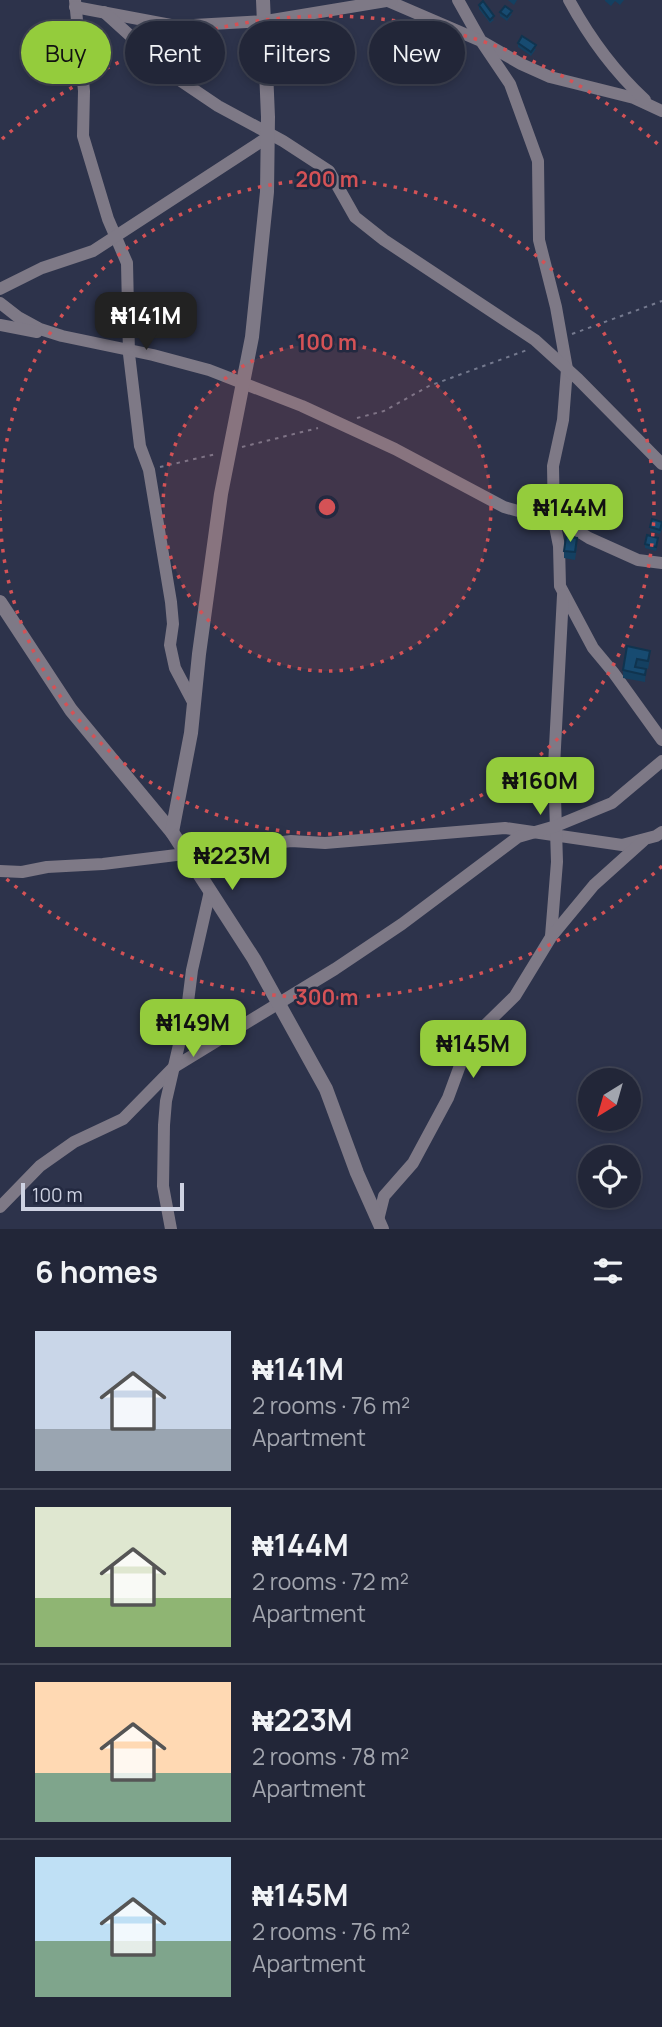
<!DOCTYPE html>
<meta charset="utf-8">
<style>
:root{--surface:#222638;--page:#2e3243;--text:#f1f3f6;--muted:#a2a5ae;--line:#3f4353;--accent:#94cc3c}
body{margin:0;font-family:Manrope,sans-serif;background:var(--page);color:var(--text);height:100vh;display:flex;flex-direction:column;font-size:26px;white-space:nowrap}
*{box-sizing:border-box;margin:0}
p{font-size:23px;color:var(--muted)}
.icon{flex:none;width:38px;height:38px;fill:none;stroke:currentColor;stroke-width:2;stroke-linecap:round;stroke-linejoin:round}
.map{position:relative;height:1229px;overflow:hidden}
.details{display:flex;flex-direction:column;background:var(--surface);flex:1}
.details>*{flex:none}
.top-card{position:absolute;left:21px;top:21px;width:621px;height:63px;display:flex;gap:14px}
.needle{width:46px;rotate:217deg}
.fabs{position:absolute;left:578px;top:1068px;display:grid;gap:14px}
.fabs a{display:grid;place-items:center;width:63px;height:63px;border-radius:50%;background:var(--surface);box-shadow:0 4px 10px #0003,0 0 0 2px var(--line);font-size:35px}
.scale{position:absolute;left:21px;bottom:18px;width:163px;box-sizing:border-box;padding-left:7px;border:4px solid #ced2e2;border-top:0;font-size:19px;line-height:24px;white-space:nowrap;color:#ced2e2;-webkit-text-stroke:5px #232940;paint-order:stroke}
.price{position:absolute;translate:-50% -60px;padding:0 16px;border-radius:14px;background:var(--accent);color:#111;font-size:23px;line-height:46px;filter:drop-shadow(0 2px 4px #0008)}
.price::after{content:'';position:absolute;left:50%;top:42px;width:21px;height:16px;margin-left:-10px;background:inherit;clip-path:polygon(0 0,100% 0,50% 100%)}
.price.selected{background:#222;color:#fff}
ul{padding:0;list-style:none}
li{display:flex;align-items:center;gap:21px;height:175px;padding:0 35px}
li+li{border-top:2px solid var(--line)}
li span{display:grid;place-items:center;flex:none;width:196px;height:140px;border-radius:0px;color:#555}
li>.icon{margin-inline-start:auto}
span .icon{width:84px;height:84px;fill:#fffc;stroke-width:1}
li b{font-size:30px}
h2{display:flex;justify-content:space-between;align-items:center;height:84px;padding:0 35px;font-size:30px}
.tag{padding:0 24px;border-radius:32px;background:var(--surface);box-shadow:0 4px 10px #0003,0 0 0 2px var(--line);font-size:24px;line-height:63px}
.tag.selected{background:var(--accent);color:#111}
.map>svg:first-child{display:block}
</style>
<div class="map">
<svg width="662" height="1229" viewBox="0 0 662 1229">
<rect width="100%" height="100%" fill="#2d334b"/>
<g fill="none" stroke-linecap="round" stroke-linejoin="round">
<!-- path -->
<g stroke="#74798e" stroke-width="2" stroke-dasharray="3.5 5" stroke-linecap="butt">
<polyline points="572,334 662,301"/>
<polyline points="357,418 384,411 429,386 527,350"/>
<polyline points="242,447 318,428"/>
<polyline points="160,467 216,454"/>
</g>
<!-- minor -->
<g stroke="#7e7986" stroke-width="12">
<polyline points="75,0 84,91 83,136 108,219 127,263 129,354 140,446 149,470 171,602 173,624 170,645 175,668 194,704"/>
<polyline points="458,0 481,41 521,64 550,77 634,98 662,111"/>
<path d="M569,0C589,37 615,72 645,100"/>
<polyline points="388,1 481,41 510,84 538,161 539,240 556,307 567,369 563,420 553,466 554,521 559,546 560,586 593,648 613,672 662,740"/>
<polyline points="75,7 176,26 266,21 392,0"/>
<polyline points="104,12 178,79 218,106 283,141 329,171 355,217 384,240 535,340 578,379 662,464"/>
<polyline points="0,289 42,268 93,251 268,137"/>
<polyline points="0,303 18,317 40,329 62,336 153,355 209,370 302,406 395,449 504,507 568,525 589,538 638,560 662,563"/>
<polyline points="0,325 37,332"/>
<polyline points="0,871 22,872 47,867 103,864 291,841 325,843 505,828 622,845 656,836 662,832"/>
<polyline points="551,936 557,862 554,766 563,595"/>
<polyline points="0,1207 40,1166 74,1142 123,1119 174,1067 335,969 402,924 518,837 556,826 612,803 662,761"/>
<polyline points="378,1220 384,1196 413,1163 448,1098 469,1041 515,996 551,937 594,885 643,841"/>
<polyline points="171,1229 163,1186 164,1125 166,1101 187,1010 192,970 210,891"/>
</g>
<!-- tertiary -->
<g stroke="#7e7986" stroke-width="14">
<polyline points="0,602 71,710 172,832 254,959 326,1089 357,1173 382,1229"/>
<polyline points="172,832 191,733 199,654 221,494 252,337 267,192 268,117 263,0"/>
</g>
</g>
<!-- wall -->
<g fill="#144061">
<polygon points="508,0 517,0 514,5"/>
<polygon points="605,0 624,0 620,5 615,1 611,6 605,1"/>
<polygon points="479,5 494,20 490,23 479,9"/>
<polygon points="500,12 512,14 507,21 500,16"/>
<polygon points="518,43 536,49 531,56 518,47"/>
<polygon points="662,522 662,529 660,534 650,531 650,527"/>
<polygon points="658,542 656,551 645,548 645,544"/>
<polygon points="577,546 575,560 564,558 564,551"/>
<polygon points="627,646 650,659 648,669 637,667 646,669 645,682 623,678 623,670"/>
</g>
<!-- building -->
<g fill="#174b71" stroke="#10344f" stroke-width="2">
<polygon points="483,1 494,16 490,20 479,5"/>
<polygon points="505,6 512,11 507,17 500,12"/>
<polygon points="522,36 536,45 531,52 518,43"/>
<polygon points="652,519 662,522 660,530 650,527"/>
<polygon points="647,535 658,538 656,547 645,544"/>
<polygon points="566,537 577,538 575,552 564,551"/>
<polygon points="627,646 650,651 648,661 637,659 635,667 646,669 645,675 623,670"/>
</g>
<!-- distance rings -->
<circle cx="327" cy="507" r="164" fill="#d45256" fill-opacity=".12"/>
<g fill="none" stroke="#d45256" stroke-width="3.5" stroke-dasharray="3.5 7">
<circle cx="327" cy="507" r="164"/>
<path d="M0 504A327 327 0 1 1 0 510"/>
<path d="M662 866A491 491 0 0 1 2 875M2 139A491 491 0 0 1 662 148"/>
</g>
<circle cx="327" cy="507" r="10" fill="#d45256" stroke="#232940" stroke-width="3.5"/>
<g font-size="21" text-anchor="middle" font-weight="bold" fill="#d45256" stroke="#232940" stroke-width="5" stroke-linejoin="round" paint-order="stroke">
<text x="327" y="187">200 m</text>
<text x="327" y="350">100 m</text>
<text x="327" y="1005">300 m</text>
</g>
</svg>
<div class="fabs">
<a><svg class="needle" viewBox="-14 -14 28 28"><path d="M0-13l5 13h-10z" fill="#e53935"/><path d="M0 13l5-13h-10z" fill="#a2a5ae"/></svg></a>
<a><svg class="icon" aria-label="locate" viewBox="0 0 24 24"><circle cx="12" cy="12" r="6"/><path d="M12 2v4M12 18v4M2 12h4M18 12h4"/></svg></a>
</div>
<div class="scale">100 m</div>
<b class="price selected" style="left:146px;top:352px">₦141M</b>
<b class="price" style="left:570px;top:544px">₦144M</b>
<b class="price" style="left:540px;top:817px">₦160M</b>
<b class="price" style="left:232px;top:892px">₦223M</b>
<b class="price" style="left:193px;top:1059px">₦149M</b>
<b class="price" style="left:473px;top:1080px">₦145M</b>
<div class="top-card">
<a class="tag selected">Buy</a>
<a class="tag">Rent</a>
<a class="tag">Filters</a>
<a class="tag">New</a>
</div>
</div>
<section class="details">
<h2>6 homes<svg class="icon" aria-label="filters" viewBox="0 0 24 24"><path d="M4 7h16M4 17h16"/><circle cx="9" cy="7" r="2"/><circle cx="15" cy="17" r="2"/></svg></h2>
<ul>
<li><span style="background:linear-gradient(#c9d6e8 70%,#9aa5b1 0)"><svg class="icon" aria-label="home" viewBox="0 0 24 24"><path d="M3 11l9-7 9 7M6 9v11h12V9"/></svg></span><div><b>₦141M</b><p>2 rooms · 76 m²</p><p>Apartment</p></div></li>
<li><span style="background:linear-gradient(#dfe7d0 65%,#8fb573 0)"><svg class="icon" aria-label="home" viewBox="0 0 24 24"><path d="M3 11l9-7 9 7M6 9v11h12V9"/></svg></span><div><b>₦144M</b><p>2 rooms · 72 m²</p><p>Apartment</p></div></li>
<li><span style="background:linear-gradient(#ffd9b3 65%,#7fa58c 0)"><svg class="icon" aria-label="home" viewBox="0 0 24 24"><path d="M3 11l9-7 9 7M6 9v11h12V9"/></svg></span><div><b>₦223M</b><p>2 rooms · 78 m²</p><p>Apartment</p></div></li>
<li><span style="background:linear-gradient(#bfe0f5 60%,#7fa58c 0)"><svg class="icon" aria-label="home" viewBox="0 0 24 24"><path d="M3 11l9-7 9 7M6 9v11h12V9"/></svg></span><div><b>₦145M</b><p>2 rooms · 76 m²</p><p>Apartment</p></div></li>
</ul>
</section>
